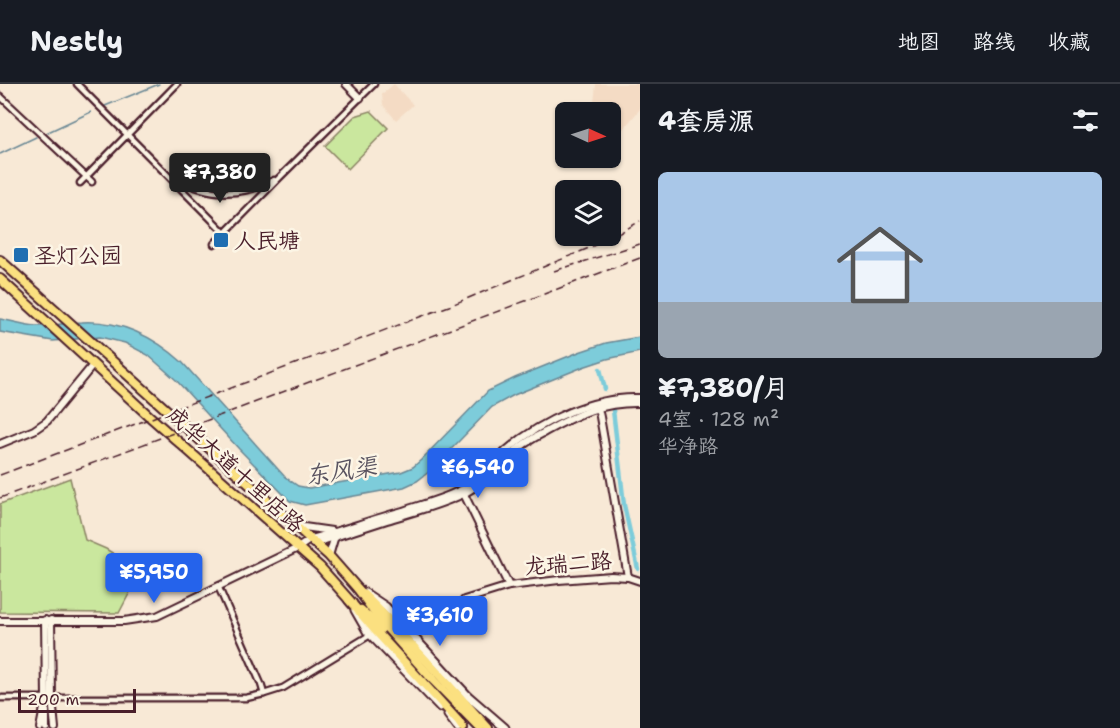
<!DOCTYPE html>
<html lang="zh">
<meta charset="utf-8">
<style>
:root{--surface:#171b24;--page:#20242c;--text:#f1f3f6;--muted:#9ea1a6;--line:#363941;--accent:#2563eb}
body{margin:0;font-family:"Shantell Sans","LXGW WenKai TC",sans-serif;background:var(--page);color:var(--text);height:100vh;display:flex;flex-direction:column;font-size:22px;white-space:nowrap}
*{box-sizing:border-box;margin:0}
p{font-size:20px;color:var(--muted)}
.icon{flex:none;width:33px;height:33px;fill:none;stroke:currentColor;stroke-width:2;stroke-linecap:round;stroke-linejoin:round}
.map{position:relative;flex:1;overflow:hidden}
.details{display:flex;flex-direction:column;background:var(--surface);width:480px}
.details>*{flex:none}
.needle{width:39px;rotate:93deg}
.tools{position:absolute;left:555px;top:18px;display:grid;gap:12px}
.tools a{display:grid;place-items:center;width:66px;height:66px;border-radius:9px;background:var(--surface);box-shadow:0 2px 4px #0004;font-size:30px}
.scale{position:absolute;left:18px;bottom:15px;width:118px;box-sizing:border-box;padding-left:6px;border:3px solid #4a1f2b;border-top:0;font-size:16px;line-height:21px;white-space:nowrap;color:#4a1f2b;-webkit-text-stroke:4px #fcf5e5;paint-order:stroke}
.price{position:absolute;translate:-50% -51px;padding:0 14px;border-radius:6px;background:var(--accent);color:#fff;font-size:20px;line-height:39px;filter:drop-shadow(0 2px 3px #0008)}
.price::after{content:'';position:absolute;left:50%;top:36px;width:18px;height:14px;margin-left:-9px;background:inherit;clip-path:polygon(0 0,100% 0,50% 100%)}
.price.active{background:#222;color:#fff}
ul{padding:0;list-style:none}
li{display:grid;align-content:center;gap:12px;height:318px;padding:0 18px}
li span{display:grid;place-items:center;height:186px;border-radius:9px;color:#555}
li>.icon{margin-inline-start:auto}
span .icon{width:108px;height:108px;fill:#fffc;stroke-width:1}
li b{font-size:26px}
h2{display:flex;justify-content:space-between;align-items:center;height:72px;padding:0 18px;font-size:26px}
header{display:flex;align-items:center;gap:36px;box-sizing:border-box;height:84px;padding:0 30px;background:var(--surface);border-bottom:2px solid var(--line)}
header strong{font-size:28px}
nav{display:flex;gap:33px;margin-inline-start:auto;font-size:21px}
main{display:flex;flex:1;min-height:0}
.map>svg:first-child{display:block}
</style>
<header>
<strong>Nestly</strong>
<nav><a>地图</a><a>路线</a><a>收藏</a></nav>
</header>
<main>
<div class="map">
<svg width="640" height="644" viewBox="0 0 640 644">
<rect width="100%" height="100%" fill="#f8e9d6"/>
<filter id="ink" filterUnits="userSpaceOnUse"><feTurbulence type="fractalNoise" baseFrequency=".0167" numOctaves="2"/><feDisplacementMap in="SourceGraphic" scale="12" xChannelSelector="R" yChannelSelector="G"/><feConvolveMatrix kernelMatrix="1 2 1 2 8 2 1 2 1" color-interpolation-filters="sRGB"/></filter>
<g filter="url(#ink)">
<!-- built -->
<g fill="#f4dbc4">
<polygon points="394,0 413,21 396,36 383,21 382,10"/>
<polygon points="596,0 640,0 640,25 611,60 610,28 593,28"/>
</g>
<!-- green -->
<g fill="#cae79e" stroke="#8a8364" stroke-width="1.5">
<polygon points="371,27 388,44 348,85 325,62 355,32"/>
<polygon points="70,394 85,456 106,465 141,487 119,529 0,528 0,420"/>
</g>
<!-- water -->
<path fill="#7dccda" stroke="#698794" stroke-width="1.5" d="M0,235C12,237 24,241 36,242C51,243 67,238 82,238C120,236 154,253 182,278L285,393L298,402L309,404L401,388L413,383L421,376L488,307L515,294L579,268L606,259L640,253V268L607,275L583,283L514,311L492,323L430,387L417,397L404,403L305,421L290,417L239,365L176,296L148,271L125,259L100,253L53,257L0,248Z"/>
<g fill="none" stroke-linecap="round" stroke-linejoin="round">
<!-- stream -->
<g stroke="#698794" stroke-width="1.5">
<polyline points="105,22 159,0"/>
<polyline points="46,49 91,28"/>
<polyline points="0,70 36,53"/>
</g>
<!-- canal -->
<g stroke="#7dccda" stroke-width="4.5">
<polyline points="600,285 605,305"/>
<polyline points="613,326 624,421 638,485"/>
</g>
<!-- minor casing -->
<g stroke="#4a1f2b" stroke-width="9">
<g id="minor">
<polyline points="77,0 225,149"/>
<polyline points="0,12 92,98"/>
<path d="M174,93C207,112 240,114 274,96"/>
<polyline points="80,99 177,0"/>
<polyline points="214,160 280,93 374,0"/>
<polyline points="218,502 261,600 264,610"/>
<polyline points="0,614 246,614 264,610 283,604 370,551"/>
</g>
</g>
<!-- tertiary casing -->
<g stroke="#4a1f2b" stroke-width="10">
<g id="tertiary">
<polyline points="346,0 360,14"/>
<polyline points="597,320 600,333 628,493"/>
<polyline points="0,360 34,346 47,337 93,281"/>
<polyline points="463,408 509,502"/>
<polyline points="297,442 332,447"/>
<path d="M313,460C338,452 362,444 387,436C413,428 441,421 465,409C484,399 495,385 511,371C521,361 533,354 545,348C577,330 603,318 640,319"/>
<polyline points="329,472 334,455 337,452"/>
<polyline points="464,516 509,502 559,496 611,492 628,493 640,497"/>
<polyline points="51,536 52,614 55,644"/>
<path d="M0,537H124L157,532L298,464L311,455C342,446 372,436 403,427C423,420 444,415 463,405C481,395 492,380 507,366C542,336 594,312 640,314"/>
<polyline points="40,644 46,614 45,536"/>
<polyline points="46,644 46,627"/>
</g>
</g>
<!-- secondary casing -->
<g stroke="#4a1f2b" stroke-width="11">
<g id="secondary">
<polyline points="365,509 386,523 468,612 505,644"/>
<polyline points="355,526 367,547 440,623"/>
<polyline points="448,631 458,644"/>
</g>
</g>
<!-- primary casing -->
<g stroke="#4a1f2b" stroke-width="12">
<g id="primary">
<polyline points="0,176 329,472 358,505 379,535 434,597 480,644"/>
<polyline points="0,195 148,331 320,483 352,519"/>
<polyline points="361,526 381,545"/>
</g>
</g>
<!-- trunk casing -->
<g stroke="#4a1f2b" stroke-width="12">
<g id="trunk">
<polyline points="358,505 385,532 488,644"/>
<polyline points="349,516 373,544 458,637 463,644"/>
</g>
</g>
<!-- minor -->
<use href="#minor" stroke="#fcf5e5" stroke-width="4.5"/>
<!-- tertiary -->
<use href="#tertiary" stroke="#fcf5e5" stroke-width="6"/>
<!-- secondary -->
<use href="#secondary" stroke="#fcf5e5" stroke-width="7"/>
<!-- primary -->
<use href="#primary" stroke="#fbe080" stroke-width="8"/>
<!-- trunk -->
<use href="#trunk" stroke="#fbe080" stroke-width="8"/>
<!-- rail -->
<g stroke="#4a1f2b" stroke-width="1.5" stroke-dasharray="9 4.5" stroke-linecap="butt">
<polyline points="554,187 640,160"/>
<polyline points="0,391 449,222 589,164 618,150 640,137"/>
<polyline points="0,414 640,174"/>
</g>
</g>
</g>
<!-- markers -->
<g fill="#1f6fb2" stroke="#fcf5e5" stroke-width="2">
<rect x="213" y="148" width="16" height="16" rx="3"/>
<rect x="13" y="163" width="16" height="16" rx="3"/>
</g>
<g text-anchor="middle" stroke-width="5" stroke-linejoin="round" paint-order="stroke">
<!-- poi labels -->
<g font-size="22" fill="#4a1f2b" stroke="#fcf5e5" text-anchor="start">
<text x="234" y="164">人民塘</text>
<text x="34" y="179">圣灯公园</text>
</g>
<!-- street labels -->
<g font-size="22" fill="#4a1f2b" stroke="#fcf5e5">
<text transform="translate(236 385) rotate(42)" y="8">成华大道十里店路</text>
<text transform="translate(568 479) rotate(-4)" y="8">龙瑞二路</text>
</g>
<!-- water labels -->
<g font-size="24" font-style="italic" fill="#595360" stroke="#fcf5e5">
<text transform="translate(341 387) rotate(-8)" y="8">东风渠</text>
</g>
</g>
</svg>
<div class="tools">
<a><svg class="needle" viewBox="-14 -14 28 28"><path d="M0-13l5 13h-10z" fill="#e53935"/><path d="M0 13l5-13h-10z" fill="#9ea1a6"/></svg></a>
<a><svg class="icon" aria-label="layers" viewBox="0 0 24 24"><path d="M12 4l9 5-9 5-9-5zM3 14l9 5 9-5"/></svg></a>
</div>
<div class="scale">200 m</div>
<b class="price active" style="left:220px;top:120px">¥7,380</b>
<b class="price" style="left:478px;top:415px">¥6,540</b>
<b class="price" style="left:154px;top:520px">¥5,950</b>
<b class="price" style="left:440px;top:563px">¥3,610</b>
</div>
<section class="details">
<h2>4套房源<svg class="icon" aria-label="filters" viewBox="0 0 24 24"><path d="M4 7h16M4 17h16"/><circle cx="9" cy="7" r="2"/><circle cx="15" cy="17" r="2"/></svg></h2>
<ul>
<li><span style="background:linear-gradient(#a9c7e8 70%,#9aa5b1 0)"><svg class="icon" aria-label="home" viewBox="0 0 24 24"><path d="M3 11l9-7 9 7M6 9v11h12V9"/></svg></span><div><b>¥7,380/月</b><p>4室 · 128 m²</p><p>华净路</p></div></li>
</ul>
</section>
</main>
